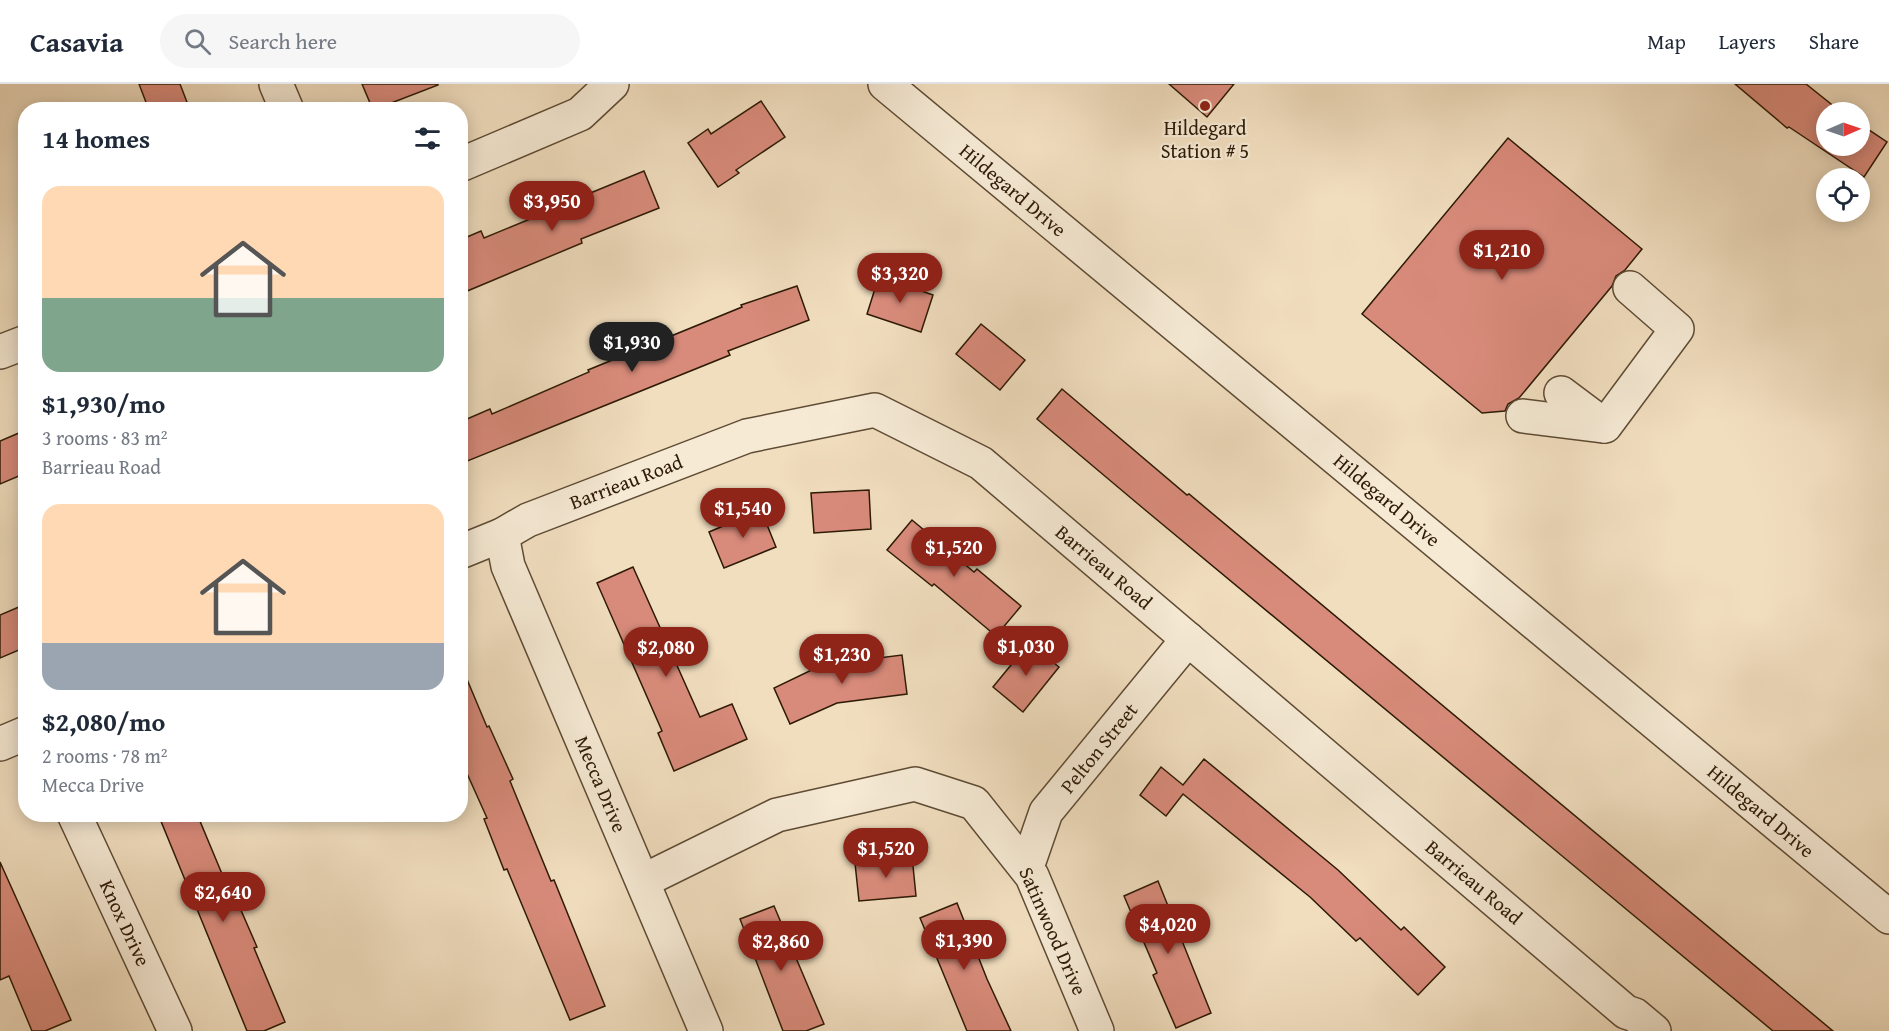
<!DOCTYPE html>
<meta charset="utf-8">
<style>
:root{--surface:#fff;--page:#f6f6f7;--text:#1f2937;--muted:#747a83;--line:#e0e1e3;--accent:#8f2418}
body{margin:0;font-family:"Gentium Book Plus",serif;background:var(--page);color:var(--text);height:100vh;display:flex;flex-direction:column;font-size:22px;white-space:nowrap}
*{box-sizing:border-box;margin:0}
p{font-size:20px;color:var(--muted)}
.icon{flex:none;width:33px;height:33px;fill:none;stroke:currentColor;stroke-width:2;stroke-linecap:round;stroke-linejoin:round}
.map{position:relative;flex:1;overflow:hidden}
.sheet{position:absolute;left:18px;top:18px;width:450px;height:720px;display:flex;flex-direction:column;background:var(--surface);border-radius:24px;box-shadow:0 3px 15px #0003}
.sheet>*{flex:none}
.needle{width:39px;rotate:88deg}
.buttons{position:absolute;left:1816px;top:18px;display:grid;gap:12px}
.buttons a{display:grid;place-items:center;width:54px;height:54px;border-radius:50%;background:var(--surface);box-shadow:0 3px 15px #0003;font-size:30px}
.price{position:absolute;translate:-50% -51px;padding:0 14px;border-radius:21px;background:var(--accent);color:#fff;font-size:20px;line-height:39px;filter:drop-shadow(0 2px 3px #0008)}
.price::after{content:'';position:absolute;left:50%;top:36px;width:18px;height:14px;margin-left:-9px;background:inherit;clip-path:polygon(0 0,100% 0,50% 100%)}
.price.active{background:#222;color:#fff}
ul{padding:0;list-style:none}
li{display:grid;align-content:center;gap:12px;height:318px;padding:0 24px}
li span{display:grid;place-items:center;height:186px;border-radius:18px;color:#555}
li>.icon{margin-inline-start:auto}
span .icon{width:108px;height:108px;fill:#fffc;stroke-width:1}
li b{font-size:26px}
h2{display:flex;justify-content:space-between;align-items:center;height:72px;padding:0 24px;font-size:26px}
header{display:flex;align-items:center;gap:36px;box-sizing:border-box;height:84px;padding:0 30px;background:var(--surface);border-bottom:2px solid var(--line)}
header strong{font-size:28px}
nav{display:flex;gap:33px;margin-inline-start:auto;font-size:21px}
.search{width:420px;height:54px;background:var(--page);display:flex;align-items:center;gap:15px;box-sizing:border-box;padding:0 21px;border-radius:33px;color:var(--muted);font-size:22px}
.map>svg:first-child{display:block}
</style>
<header>
<strong>Casavia</strong>
<div class="search"><svg class="icon" aria-label="search" viewBox="0 0 24 24"><circle cx="10" cy="10" r="6"/><path d="M15 15l6 6"/></svg>Search here</div>
<nav><a>Map</a><a>Layers</a><a>Share</a></nav>
</header>
<div class="map">
<svg width="1889" height="947" viewBox="0 0 1889 947">
<rect width="100%" height="100%" fill="#f1debf"/>
<filter id="stains"><feTurbulence type="fractalNoise" baseFrequency=".00333" numOctaves="4"/><feColorMatrix values="0 0 0 0 .2 0 0 0 0 .09 0 0 0 0 .02 0 0 0 .5 -.17"/></filter>
<radialGradient id="worn" r=".72"><stop offset=".6" stop-color="#630" stop-opacity="0"/><stop offset="1" stop-color="#630" stop-opacity=".3"/></radialGradient>
<!-- building -->
<g fill="#d98b7b" stroke="#2d1a05" stroke-width="1.5">
<polygon points="139,0 180,0 190,26 149,26"/>
<polygon points="362,0 438,0 438,1 373,26"/>
<polygon points="1169,0 1234,0 1207,33"/>
<polygon points="1735,0 1806,0 1841,28 1827,28 1827,62 1860,62 1860,40 1887,58 1864,93 1789,43 1787,44"/>
<polygon points="761,17 785,53 736,86 739,89 718,103 688,59 708,45 711,50"/>
<polygon points="1508,54 1642,165 1625,186 1616,192 1612,202 1519,314 1508,320 1505,327 1482,329 1362,230"/>
<polygon points="644,87 659,124 581,155 582,159 460,210 460,156 481,147 484,154 542,130 543,134 590,115 588,110"/>
<polygon points="879,192 933,211 921,248 867,230"/>
<polygon points="797,202 809,236 728,267 730,271 460,380 460,338 490,325 492,330 589,288 588,286 742,223 741,221"/>
<polygon points="981,240 1025,276 1000,306 956,270"/>
<polygon points="1062,305 1187,411 1189,410 1833,947 1773,947 1144,425 1037,335"/>
<polygon points="26,346 26,389 0,400 0,357"/>
<polygon points="869,406 871,445 814,449 811,409"/>
<polygon points="761,426 776,463 724,484 709,448"/>
<polygon points="912,436 974,488 977,485 1021,522 996,552 934,500 932,502 887,466"/>
<polygon points="633,483 700,633 732,620 747,655 674,687 658,649 662,647 597,499"/>
<polygon points="26,520 26,563 0,574 0,531"/>
<polygon points="1029,559 1059,583 1023,628 993,603"/>
<polygon points="902,571 907,610 837,619 790,640 774,604 822,581"/>
<polygon points="461,581 487,643 489,642 513,695 510,697 551,797 554,796 605,922 570,936 507,785 504,786 484,735 487,734 460,674"/>
<polygon points="1204,675 1338,786 1401,846 1404,843 1445,883 1418,911 1360,854 1356,857 1310,813 1183,710 1166,732 1140,711 1161,683 1183,701"/>
<polygon points="158,730 197,730 230,809 233,808 257,863 254,864 285,938 264,947 247,947"/>
<polygon points="912,772 916,812 859,817 855,779"/>
<polygon points="0,778 71,936 45,947 32,947 9,892 0,896"/>
<polygon points="1158,797 1211,929 1176,944 1153,891 1157,889 1124,812"/>
<polygon points="957,819 987,895 1011,947 967,947 941,884 920,834"/>
<polygon points="774,822 824,940 806,947 783,947 740,835"/>
</g>
<g fill="none" stroke-linecap="round" stroke-linejoin="round">
<!-- minor casing -->
<g stroke="#5e4b34" stroke-width="36">
<g id="minor">
<polyline points="276,0 287,26"/>
<polyline points="885,0 1889,833"/>
<polyline points="460,81 580,30 612,0"/>
<polyline points="0,268 26,258"/>
<polyline points="1561,309 1605,342 1677,245 1630,204"/>
<polyline points="1523,332 1603,342"/>
<polyline points="502,451 508,482 706,947"/>
<polyline points="460,468 502,451 528,436 747,352 875,326 981,379 1626,928 1635,931 1654,947"/>
<polyline points="0,660 26,649"/>
<polyline points="74,730 175,947"/>
<polyline points="1027,783 1046,728 1188,555"/>
<polyline points="643,797 777,731 915,700 974,719 1032,792 1097,947"/>
</g>
</g>
<!-- minor -->
<use href="#minor" stroke="#f6ead5" stroke-width="33"/>
</g>
<!-- markers -->
<circle fill="#8f2418" stroke="#f6ead5" stroke-width="2" cx="1205" cy="22" r="6"/>
<g text-anchor="middle" stroke-width="4.5" stroke-linejoin="round" paint-order="stroke">
<!-- poi labels -->
<g font-size="20" fill="#2d1a05" stroke="#f6ead5">
<text x="1205" y="51">Hildegard<tspan x="1205" dy="23">Station # 5</tspan></text>
</g>
<!-- street labels -->
<g font-size="20" fill="#2d1a05" stroke="#f6ead5">
<text transform="translate(1013 106) rotate(40)" y="7">Hildegard Drive</text>
<text transform="translate(626 398) rotate(-21)" y="7">Barrieau Road</text>
<text transform="translate(1387 416) rotate(40)" y="7">Hildegard Drive</text>
<text transform="translate(1104 483) rotate(40)" y="7">Barrieau Road</text>
<text transform="translate(1099 664) rotate(-51)" y="7">Pelton Street</text>
<text transform="translate(601 700) rotate(67)" y="7">Mecca Drive</text>
<text transform="translate(1761 727) rotate(40)" y="7">Hildegard Drive</text>
<text transform="translate(1474 798) rotate(40)" y="7">Barrieau Road</text>
<text transform="translate(125 839) rotate(65)" y="7">Knox Drive</text>
<text transform="translate(1053 847) rotate(66)" y="7">Satinwood Drive</text>
</g>
</g>
<rect width="100%" height="100%" filter="url(#stains)"/>
<rect width="100%" height="100%" fill="url(#worn)"/>
</svg>
<div class="buttons">
<a><svg class="needle" viewBox="-14 -14 28 28"><path d="M0-13l5 13h-10z" fill="#e53935"/><path d="M0 13l5-13h-10z" fill="#747a83"/></svg></a>
<a><svg class="icon" aria-label="locate" viewBox="0 0 24 24"><circle cx="12" cy="12" r="6"/><path d="M12 2v4M12 18v4M2 12h4M18 12h4"/></svg></a>
</div>
<b class="price" style="left:552px;top:148px">$3,950</b>
<b class="price" style="left:1502px;top:197px">$1,210</b>
<b class="price" style="left:900px;top:220px">$3,320</b>
<b class="price active" style="left:632px;top:289px">$1,930</b>
<b class="price" style="left:743px;top:455px">$1,540</b>
<b class="price" style="left:954px;top:494px">$1,520</b>
<b class="price" style="left:1026px;top:593px">$1,030</b>
<b class="price" style="left:666px;top:594px">$2,080</b>
<b class="price" style="left:842px;top:601px">$1,230</b>
<b class="price" style="left:886px;top:795px">$1,520</b>
<b class="price" style="left:223px;top:839px">$2,640</b>
<b class="price" style="left:1168px;top:871px">$4,020</b>
<b class="price" style="left:964px;top:887px">$1,390</b>
<b class="price" style="left:781px;top:888px">$2,860</b>
<section class="sheet">
<h2>14 homes<svg class="icon" aria-label="filters" viewBox="0 0 24 24"><path d="M4 7h16M4 17h16"/><circle cx="9" cy="7" r="2"/><circle cx="15" cy="17" r="2"/></svg></h2>
<ul>
<li><span style="background:linear-gradient(#ffd9b3 60%,#7fa58c 0)"><svg class="icon" aria-label="home" viewBox="0 0 24 24"><path d="M3 11l9-7 9 7M6 9v11h12V9"/></svg></span><div><b>$1,930/mo</b><p>3 rooms · 83 m²</p><p>Barrieau Road</p></div></li>
<li><span style="background:linear-gradient(#ffd9b3 75%,#9aa5b1 0)"><svg class="icon" aria-label="home" viewBox="0 0 24 24"><path d="M3 11l9-7 9 7M6 9v11h12V9"/></svg></span><div><b>$2,080/mo</b><p>2 rooms · 78 m²</p><p>Mecca Drive</p></div></li>
</ul>
</section>
</div>
